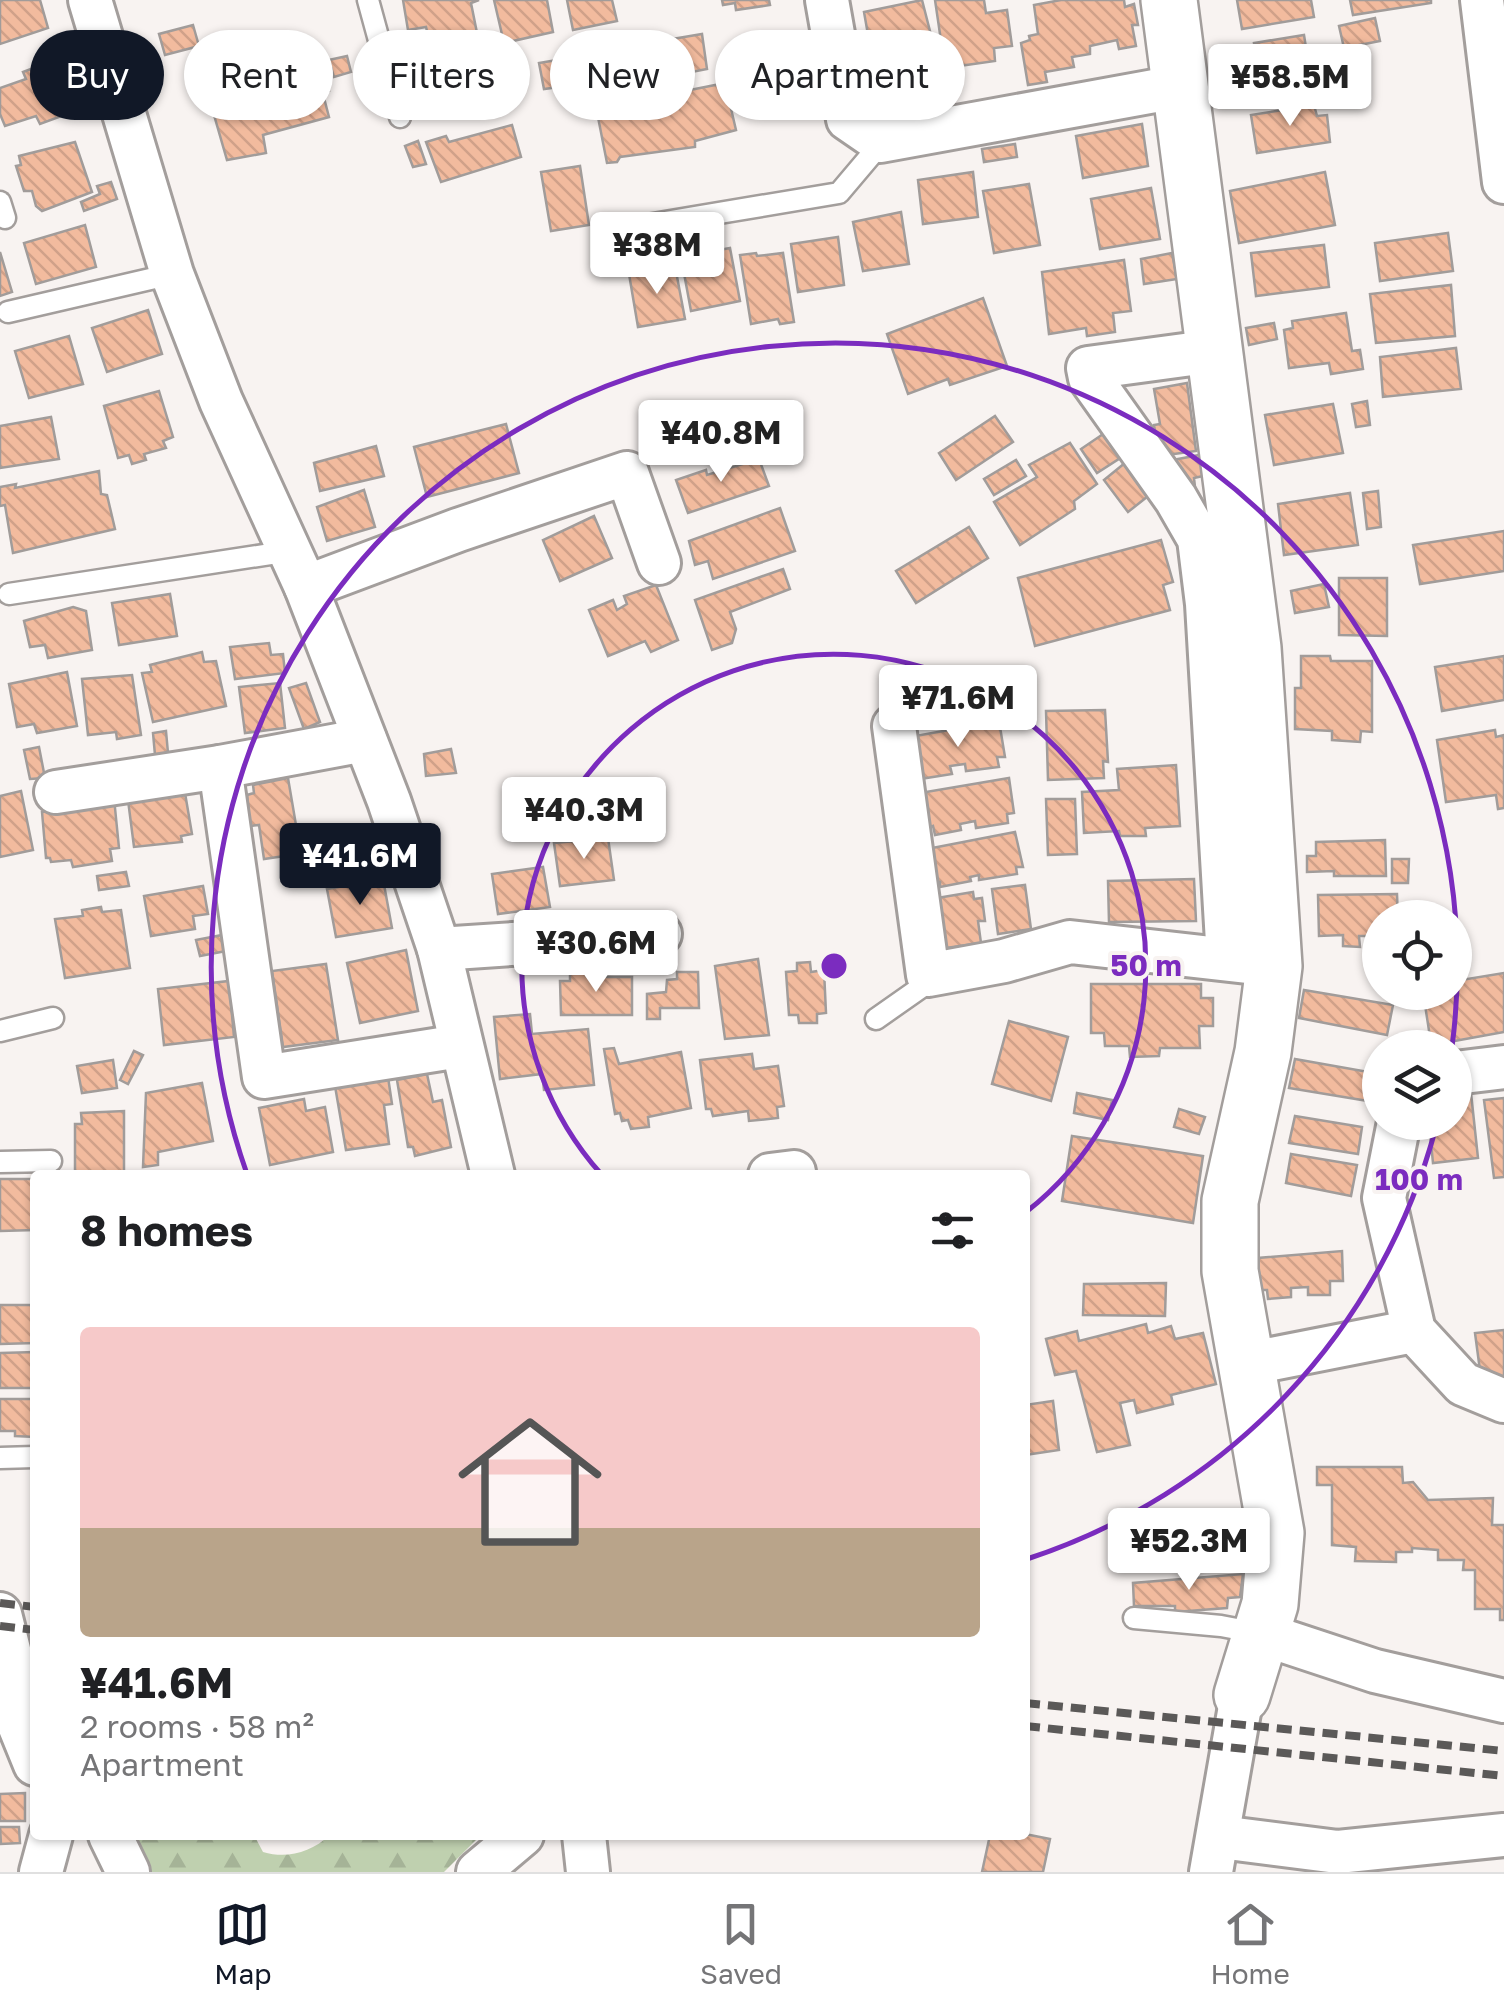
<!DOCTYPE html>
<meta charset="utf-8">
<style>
:root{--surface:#fff;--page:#f6f6f6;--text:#202124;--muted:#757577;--line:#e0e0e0;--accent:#111827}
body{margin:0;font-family:"Golos Text",sans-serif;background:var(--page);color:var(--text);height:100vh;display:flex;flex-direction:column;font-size:38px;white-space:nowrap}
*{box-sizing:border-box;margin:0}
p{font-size:32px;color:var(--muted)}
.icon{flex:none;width:55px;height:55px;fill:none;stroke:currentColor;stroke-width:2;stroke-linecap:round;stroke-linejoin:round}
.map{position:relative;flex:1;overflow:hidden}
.side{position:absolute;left:30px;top:1170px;width:1000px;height:670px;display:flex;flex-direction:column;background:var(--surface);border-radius:10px;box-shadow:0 2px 8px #0004}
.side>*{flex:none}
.hud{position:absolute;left:30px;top:30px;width:1000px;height:90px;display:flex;gap:20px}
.buttons{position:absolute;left:1362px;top:900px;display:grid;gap:20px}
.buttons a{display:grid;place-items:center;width:110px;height:110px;border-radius:50%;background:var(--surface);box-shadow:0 2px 8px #0004;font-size:50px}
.price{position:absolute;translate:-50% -85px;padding:0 22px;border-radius:10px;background:#fff;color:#222;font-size:32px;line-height:65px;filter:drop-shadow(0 2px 5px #0008)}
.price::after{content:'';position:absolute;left:50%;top:60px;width:30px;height:22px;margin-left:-15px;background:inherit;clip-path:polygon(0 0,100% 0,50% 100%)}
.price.current{background:var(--accent);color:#fff}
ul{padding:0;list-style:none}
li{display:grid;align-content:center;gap:20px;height:530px;padding:0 50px}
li+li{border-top:2px solid var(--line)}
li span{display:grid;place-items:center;height:310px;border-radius:10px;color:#555}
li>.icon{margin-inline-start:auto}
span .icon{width:180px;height:180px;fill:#fffc;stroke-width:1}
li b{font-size:42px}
h2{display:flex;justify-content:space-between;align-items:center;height:120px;padding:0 50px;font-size:42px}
.tag{padding:0 35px;border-radius:45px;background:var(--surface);box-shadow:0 2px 8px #0004;font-size:35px;line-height:90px}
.tag.current{background:var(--accent);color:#fff}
.dock{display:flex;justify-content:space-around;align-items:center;height:140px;border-top:2px solid var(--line);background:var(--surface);font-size:28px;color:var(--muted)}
.dock a{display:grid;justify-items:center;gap:5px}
.dock .current{color:var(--accent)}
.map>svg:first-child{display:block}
</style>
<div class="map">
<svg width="1504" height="1872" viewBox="0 0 1504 1872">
<defs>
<pattern id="forest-firs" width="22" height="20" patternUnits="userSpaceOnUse" patternTransform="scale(2.5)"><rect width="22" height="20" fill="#bfd0af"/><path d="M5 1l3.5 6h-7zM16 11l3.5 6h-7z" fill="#a5b397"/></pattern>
<pattern id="building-back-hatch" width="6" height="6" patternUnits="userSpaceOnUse" patternTransform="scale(2.5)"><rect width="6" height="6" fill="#f2bb9e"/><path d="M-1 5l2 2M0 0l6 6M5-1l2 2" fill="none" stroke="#d0a189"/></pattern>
</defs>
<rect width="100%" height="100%" fill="#f8f3f1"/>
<!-- forest -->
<path fill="url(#forest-firs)" d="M126,1835H254L263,1852C287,1859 310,1853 330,1835H475L477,1839L444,1872H146Z"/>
<!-- building -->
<g fill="url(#building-back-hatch)" stroke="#a19c9a" stroke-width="2.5">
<polygon points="3,0 40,0 48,28 0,44 0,1"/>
<polygon points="403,0 479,0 471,3 477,33 429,39 426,27 408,30"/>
<polygon points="494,0 547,0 553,32 504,43"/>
<polygon points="567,0 612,0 617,21 573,30"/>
<polygon points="722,0 769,0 770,5 736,10 735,3 723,5"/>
<polygon points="922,0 931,35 919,37 920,43 871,52 864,12"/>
<polygon points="935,0 984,0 986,13 1007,10 1012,46 994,48 995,61 945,68"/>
<polygon points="1061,0 1124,0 1125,7 1134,4 1138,25 1132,25 1136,46 1119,49 1117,40 1090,46 1090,54 1072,57 1074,67 1045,72 1047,82 1028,85 1021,43 1030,40 1029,36 1038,34 1034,5"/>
<polygon points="1237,0 1311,0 1314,17 1242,29"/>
<polygon points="1350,0 1431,0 1431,3 1353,15"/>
<polygon points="1375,18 1380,41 1344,48 1339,26"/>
<polygon points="193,25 199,46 165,55 159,34"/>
<polygon points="702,34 707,69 681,74 685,91 725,83 736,130 695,141 695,147 620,157 617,162 607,163 596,107 655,97 651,79 634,81 625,47"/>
<polygon points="1304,35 1307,54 1316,52 1319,83 1296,86 1297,98 1269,101 1267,94 1257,95 1254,67 1258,66 1254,43"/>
<polygon points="809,43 816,84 757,93 750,52"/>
<polygon points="423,48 427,66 412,68 409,51"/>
<polygon points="927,51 935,86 878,96 871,61"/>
<polygon points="67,55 86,107 40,124 36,116 5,126 0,114 0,88 26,79 23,72"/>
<polygon points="347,56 351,72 334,77 329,60"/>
<polygon points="492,59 502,99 437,114 428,74"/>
<polygon points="563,59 567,86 544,89 539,63"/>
<polygon points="323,66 329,91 323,94 329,117 263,135 266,153 227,160 210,101"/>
<polygon points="1243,66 1247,95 1223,98 1220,68"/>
<polygon points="1314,105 1317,116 1327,115 1330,142 1257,153 1251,115"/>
<polygon points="1142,124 1148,166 1083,178 1076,136"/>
<polygon points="512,125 521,157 441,182 426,142 446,136 449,142"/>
<polygon points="418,141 426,164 413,167 405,146"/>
<polygon points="75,142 92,192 42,211 36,206 32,191 24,191 16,166 21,165 19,156"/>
<polygon points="1015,144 1017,157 984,162 982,149"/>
<polygon points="580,166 589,225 551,231 541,172"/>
<polygon points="973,172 978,217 923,224 918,180"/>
<polygon points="1325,172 1335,225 1239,243 1230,191"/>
<polygon points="111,182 117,199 84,211 81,202 100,194 97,186"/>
<polygon points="1029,184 1040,245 994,253 983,191"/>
<polygon points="1151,188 1160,239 1100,249 1091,199"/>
<polygon points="901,212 909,264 863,271 853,222"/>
<polygon points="85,225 96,267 36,284 24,243"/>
<polygon points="1448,233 1453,271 1380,281 1375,243"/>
<polygon points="838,237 844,285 798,292 791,244"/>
<polygon points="1324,245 1329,287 1256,296 1251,253"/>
<polygon points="730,248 740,301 691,311 681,257"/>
<polygon points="0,252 12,292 0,296"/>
<polygon points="756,253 757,256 783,253 794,322 780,324 778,319 751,324 740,255"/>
<polygon points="1172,253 1177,279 1144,284 1141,259"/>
<polygon points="1124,260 1131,311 1113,313 1115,332 1087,336 1086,328 1049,334 1042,272"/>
<polygon points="675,266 685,319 638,327 629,274"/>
<polygon points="1451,285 1455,336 1376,343 1370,294"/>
<polygon points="983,298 1007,366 950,385 948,379 908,394 887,334"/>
<polygon points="148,310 162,354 107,372 92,328"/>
<polygon points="1346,313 1352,351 1360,350 1363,369 1331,374 1329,363 1289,368 1284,330 1293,328 1292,321"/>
<polygon points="1274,323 1277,339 1249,345 1246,328"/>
<polygon points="69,336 83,384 29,398 15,351"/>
<polygon points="1456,348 1461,389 1383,397 1380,357"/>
<polygon points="1187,383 1196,451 1159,456 1154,425 1160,424 1154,389"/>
<polygon points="159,391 173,437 163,441 166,448 144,454 146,460 132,464 129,455 118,458 104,406"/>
<polygon points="1367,401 1370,425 1356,427 1352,404"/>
<polygon points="1333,404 1343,453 1274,465 1265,415"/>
<polygon points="995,416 1013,442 956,480 939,453"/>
<polygon points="51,417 59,459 0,468 0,426"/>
<polygon points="506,424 519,473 427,497 414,447"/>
<polygon points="1112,428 1128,453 1097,473 1081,449"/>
<polygon points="1070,443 1097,484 1074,501 1075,509 1020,545 994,502 1037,477 1029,465"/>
<polygon points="376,446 384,476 320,491 314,463"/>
<polygon points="1199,455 1203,476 1194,478 1195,487 1183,487 1173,460"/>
<polygon points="1131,458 1157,489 1128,512 1104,480"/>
<polygon points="759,459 769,486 688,513 676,480 706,470 707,475"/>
<polygon points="1016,460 1026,476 994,495 984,479"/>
<polygon points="99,471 101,494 107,495 115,529 13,553 5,505 0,506 0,487 16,484 15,488"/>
<polygon points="364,490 375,527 327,541 317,507"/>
<polygon points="1378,491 1381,527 1367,529 1363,493"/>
<polygon points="1350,493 1358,545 1284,555 1278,504"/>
<polygon points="780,508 795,551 713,579 708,561 695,565 689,541"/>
<polygon points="594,516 612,558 560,581 543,540"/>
<polygon points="969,527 988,558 916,603 896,571"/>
<polygon points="1504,531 1504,571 1420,584 1413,545"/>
<polygon points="1161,540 1173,582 1163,585 1170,610 1035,646 1018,578"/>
<polygon points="783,569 790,589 730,612 736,629 732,643 712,650 695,600"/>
<polygon points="1339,578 1387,578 1387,636 1339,635"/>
<polygon points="1324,584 1329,607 1295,613 1291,591"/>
<polygon points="656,585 678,640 651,652 645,641 608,656 589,610 613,600 617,610 627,604 624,596"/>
<polygon points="170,594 177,636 119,645 112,603"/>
<polygon points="73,607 86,611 92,650 48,658 45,645 30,647 24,621"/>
<polygon points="269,643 271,655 283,654 285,673 235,679 230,647"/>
<polygon points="202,652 204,662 216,661 226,706 153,722 142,673 152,672 150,665"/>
<polygon points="1301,656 1330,656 1331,661 1372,661 1372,732 1361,731 1360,742 1332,740 1332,731 1295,729 1295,688 1301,688"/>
<polygon points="1504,656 1504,700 1442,711 1435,667"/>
<polygon points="67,672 77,726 37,733 34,724 17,727 9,684"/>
<polygon points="132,675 141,735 117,739 116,732 88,735 82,679"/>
<polygon points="280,683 285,728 245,733 239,687"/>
<polygon points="306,683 320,722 304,729 289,688"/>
<polygon points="1105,710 1108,762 1103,761 1104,778 1048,780 1046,711"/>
<polygon points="999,721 1005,757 997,757 999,767 966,771 965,764 950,766 952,774 920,779 910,737"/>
<polygon points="1495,730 1496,737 1504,735 1504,808 1498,809 1496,795 1446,802 1437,740"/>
<polygon points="166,731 168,753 155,755 153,733"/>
<polygon points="39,747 45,778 30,779 24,750"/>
<polygon points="451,749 456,773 426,776 424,754"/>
<polygon points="1176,765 1180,826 1145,828 1146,836 1120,836 1119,831 1084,833 1082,792 1119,790 1117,769"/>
<polygon points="288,778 297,831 301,829 305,853 264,859 259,825 250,826 247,795 254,793 253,785"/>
<polygon points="1009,778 1014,813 1007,814 1008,823 976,828 975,821 960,824 961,830 935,835 933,826 925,829 920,793"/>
<polygon points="21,791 33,850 0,857 0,796"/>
<polygon points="185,793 192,834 181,836 182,842 134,847 128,800"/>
<polygon points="114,798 119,848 110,849 112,861 73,867 71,860 51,862 50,858 46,858 42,812 96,807"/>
<polygon points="1046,799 1075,799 1077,854 1048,855"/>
<polygon points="1015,832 1023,867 1016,867 1017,874 979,880 979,875 970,877 971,881 940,887 940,882 932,883 927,849"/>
<polygon points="608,838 614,880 560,886 554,843"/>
<polygon points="1385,840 1386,876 1334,876 1334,871 1307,872 1307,856 1316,856 1316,842"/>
<polygon points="1392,859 1409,859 1408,883 1392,883"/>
<polygon points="543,867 550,907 498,914 492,874"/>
<polygon points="126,872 129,886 99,890 97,876"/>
<polygon points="383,879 392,928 336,937 327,889"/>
<polygon points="1194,879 1196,921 1109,922 1108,881"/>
<polygon points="1025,885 1031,929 998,934 992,889"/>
<polygon points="203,886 208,914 193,916 195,929 151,936 144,896"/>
<polygon points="973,892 974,899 982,898 985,921 978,921 981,943 946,948 937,898"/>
<polygon points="1397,894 1398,918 1380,918 1380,940 1380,936 1359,936 1360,947 1343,946 1343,935 1319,936 1318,895"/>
<polygon points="101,907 102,912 121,910 130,968 65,978 55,919 83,916 82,910"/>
<polygon points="222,935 226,951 200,956 196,940"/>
<polygon points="406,950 418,1011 360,1023 347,963"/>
<polygon points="758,959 769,1035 725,1039 715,966"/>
<polygon points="810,962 811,972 824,970 826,1013 817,1014 817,1023 799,1023 798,1015 789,1015 786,972 797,971 797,963"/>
<polygon points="326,964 338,1040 283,1047 272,971"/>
<polygon points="677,972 698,972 699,1008 660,1008 660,1019 647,1019 647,994 666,992 667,980 677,979"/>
<polygon points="598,973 598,977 632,977 632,1015 561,1015 560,981 570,981 570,974"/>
<polygon points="1504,973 1504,1032 1438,1044 1437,1037 1430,1037 1423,992 1455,992 1455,981"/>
<polygon points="229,981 234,1037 164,1045 158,989"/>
<polygon points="1091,984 1201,984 1201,998 1213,998 1213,1026 1199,1026 1200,1048 1160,1048 1159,1056 1130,1057 1129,1046 1105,1046 1104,1033 1091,1033"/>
<polygon points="1304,990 1393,1005 1387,1035 1299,1018"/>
<polygon points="530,1014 532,1034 588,1029 594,1085 544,1090 542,1074 500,1079 494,1017"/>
<polygon points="1009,1021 1068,1037 1051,1101 992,1084"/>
<polygon points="614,1048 619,1064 681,1052 691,1108 648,1117 649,1127 631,1129 628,1120 622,1121 620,1113 615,1114 604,1049"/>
<polygon points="134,1051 143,1055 128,1084 120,1080"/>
<polygon points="752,1054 754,1069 778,1066 784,1106 777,1107 778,1118 749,1121 748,1111 713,1116 711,1109 706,1109 700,1060"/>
<polygon points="1295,1059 1374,1073 1368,1101 1289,1088"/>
<polygon points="113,1060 117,1088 82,1093 77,1066"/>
<polygon points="427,1074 433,1102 442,1100 451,1147 415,1156 413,1147 408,1147 397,1080"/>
<polygon points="388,1077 392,1104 384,1105 389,1144 346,1150 335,1086"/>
<polygon points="202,1083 213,1141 158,1152 158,1165 143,1167 146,1093"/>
<polygon points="1077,1093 1112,1100 1108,1120 1074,1113"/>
<polygon points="1471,1093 1478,1158 1433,1163 1429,1122 1455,1122 1455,1095"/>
<polygon points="1504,1098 1504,1177 1494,1178 1484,1100"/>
<polygon points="304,1099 306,1111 325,1107 333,1152 270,1165 259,1108"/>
<polygon points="1179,1109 1205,1117 1199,1134 1174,1127"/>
<polygon points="124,1111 124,1175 75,1175 75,1124 82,1124 81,1113"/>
<polygon points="1295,1116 1362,1127 1358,1154 1289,1143"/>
<polygon points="1072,1136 1203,1156 1193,1223 1062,1201"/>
<polygon points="1291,1154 1357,1165 1351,1196 1286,1183"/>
<polygon points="0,1179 35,1179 35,1230 0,1231"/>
<polygon points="1342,1251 1343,1281 1330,1281 1330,1295 1308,1295 1308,1287 1291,1288 1291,1297 1268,1299 1267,1290 1260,1290 1258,1258"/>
<polygon points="1166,1283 1165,1316 1083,1315 1084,1284"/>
<polygon points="0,1305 35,1305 35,1343 0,1344"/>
<polygon points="1146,1324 1148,1333 1171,1326 1175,1339 1203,1333 1216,1384 1171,1395 1173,1404 1137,1413 1134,1400 1120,1403 1130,1445 1097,1452 1076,1371 1055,1375 1046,1339 1077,1331 1079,1341"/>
<polygon points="1504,1330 1504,1382 1499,1383 1498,1375 1481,1378 1475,1333"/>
<polygon points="35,1352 35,1388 0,1388 0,1353"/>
<polygon points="0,1399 35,1399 35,1437 15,1436 15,1431 0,1431"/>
<polygon points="1053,1401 1059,1450 1025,1455 1025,1405"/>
<polygon points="1317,1467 1402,1467 1403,1483 1413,1482 1428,1500 1493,1498 1492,1525 1504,1525 1504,1620 1500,1620 1500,1609 1475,1609 1475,1570 1463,1570 1464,1560 1438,1560 1438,1550 1412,1548 1412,1552 1396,1552 1396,1562 1355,1561 1356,1547 1332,1545 1332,1485 1317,1485"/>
<polygon points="1236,1510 1244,1547 1187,1560 1178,1523"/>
<polygon points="1167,1524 1176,1561 1154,1566 1146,1529"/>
<polygon points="1243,1574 1240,1597 1228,1598 1227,1608 1175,1612 1175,1606 1134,1606 1133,1583"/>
<polygon points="25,1793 25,1821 0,1821 0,1794"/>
<polygon points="0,1827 19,1827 20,1843 1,1844"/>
<polygon points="1025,1834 1050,1839 1043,1872 982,1872 990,1835"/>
</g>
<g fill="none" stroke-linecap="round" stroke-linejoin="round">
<!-- lane casing -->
<g stroke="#a39e9c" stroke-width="25">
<g id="lane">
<polyline points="368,0 400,117"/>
<polyline points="0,202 5,218"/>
<polyline points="629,228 839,193 883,141"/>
<polyline points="8,312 172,274"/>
<polyline points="9,594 290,551"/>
<polyline points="876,1019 923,986 928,975"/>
<polyline points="0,1031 53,1018"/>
<polyline points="0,1162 51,1161"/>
<polyline points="0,1458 35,1457"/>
<polyline points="1134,1618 1221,1626 1258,1633"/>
</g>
</g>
<!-- street casing -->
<g stroke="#a39e9c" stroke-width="48">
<g id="street">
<polyline points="90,0 172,274 221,401 306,587 389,801 439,949 493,1175"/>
<polyline points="827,0 848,119 880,141 1182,86"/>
<polyline points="1482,0 1504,182"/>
<polyline points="1214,351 1088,368 1090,378 1176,499 1199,539 1207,604 1228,959"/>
<polyline points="306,587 458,530 627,473 659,563"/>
<polyline points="894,726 928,975 1004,961 1070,942 1256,963"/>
<polyline points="220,767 264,1077 460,1046"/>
<polyline points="56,792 220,767 365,740"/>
<polyline points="439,949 660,934"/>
<polyline points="1455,1073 1504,1067"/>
<polyline points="1399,1122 1384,1198 1414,1331 1463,1384 1504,1401"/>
<polyline points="770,1175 794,1172 794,1175"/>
<polyline points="1246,1364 1414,1331"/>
<polyline points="0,1614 11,1658 15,1715 35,1764"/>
<polyline points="1260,1633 1375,1671 1504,1701"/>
<polyline points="110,1835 128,1872"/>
<polyline points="584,1835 588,1872"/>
<polyline points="1220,1837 1338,1852 1504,1835"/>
<polyline points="41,1872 51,1835"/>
<polyline points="478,1872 522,1835"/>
<polyline points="1211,1872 1242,1695"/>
</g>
</g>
<!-- secondary casing -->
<g stroke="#a39e9c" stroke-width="60">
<polyline id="secondary" points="1169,0 1253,648 1274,966 1263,1052 1230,1201 1230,1271 1276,1533 1270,1604 1242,1695"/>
</g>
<!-- lane -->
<use href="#lane" stroke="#fff" stroke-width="20"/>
<!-- street -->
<use href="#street" stroke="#fff" stroke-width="42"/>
<!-- secondary -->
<use href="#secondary" stroke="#fff" stroke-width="55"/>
<!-- rail -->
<g stroke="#5b5958" stroke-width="8" stroke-dasharray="15 8" stroke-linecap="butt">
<polyline points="0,1603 35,1607"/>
<polyline points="0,1626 35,1630"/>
<polyline points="1025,1703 1504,1751"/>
<polyline points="1025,1726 1504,1776"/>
</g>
</g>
<!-- distance rings -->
<g fill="none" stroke="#7b2cbf" stroke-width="5">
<path d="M602 1175A312 312 0 1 1 1026 1212"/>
<path d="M1436 1127A623 623 0 0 1 1027 1559M247 1174A623 623 0 1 1 1452 1047"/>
</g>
<circle cx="834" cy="966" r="15" fill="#7b2cbf" stroke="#f8f3f1" stroke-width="5"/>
<g font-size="30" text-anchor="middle" font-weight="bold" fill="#7b2cbf" stroke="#f8f3f1" stroke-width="8" stroke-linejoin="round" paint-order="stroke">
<text x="1146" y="976">50 m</text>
<text x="1419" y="1190">100 m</text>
</g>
</svg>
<div class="buttons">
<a><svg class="icon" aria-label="locate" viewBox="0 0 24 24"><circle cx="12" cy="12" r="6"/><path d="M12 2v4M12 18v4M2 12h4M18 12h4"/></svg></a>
<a><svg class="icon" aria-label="layers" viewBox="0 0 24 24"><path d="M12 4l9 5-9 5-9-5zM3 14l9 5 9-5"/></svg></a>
</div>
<b class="price" style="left:1290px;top:129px">¥58.5M</b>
<b class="price" style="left:657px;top:297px">¥38M</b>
<b class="price" style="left:721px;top:485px">¥40.8M</b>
<b class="price" style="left:958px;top:750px">¥71.6M</b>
<b class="price" style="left:584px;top:862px">¥40.3M</b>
<b class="price current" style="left:360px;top:908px">¥41.6M</b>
<b class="price" style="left:596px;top:995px">¥30.6M</b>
<b class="price" style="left:1189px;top:1593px">¥52.3M</b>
<div class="hud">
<a class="tag current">Buy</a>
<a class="tag">Rent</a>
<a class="tag">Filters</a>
<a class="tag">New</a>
<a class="tag">Apartment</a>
</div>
<section class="side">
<h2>8 homes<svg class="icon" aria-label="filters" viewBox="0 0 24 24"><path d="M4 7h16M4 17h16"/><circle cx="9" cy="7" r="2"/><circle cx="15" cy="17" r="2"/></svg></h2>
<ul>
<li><span style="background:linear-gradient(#f6c9c9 65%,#b9a48a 0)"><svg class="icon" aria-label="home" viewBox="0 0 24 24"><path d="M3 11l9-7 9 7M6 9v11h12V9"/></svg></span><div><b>¥41.6M</b><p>2 rooms · 58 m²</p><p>Apartment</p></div></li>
</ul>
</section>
</div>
<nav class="dock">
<a class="current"><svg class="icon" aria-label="map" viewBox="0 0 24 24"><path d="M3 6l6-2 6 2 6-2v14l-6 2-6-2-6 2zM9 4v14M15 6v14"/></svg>Map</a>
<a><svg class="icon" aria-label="saved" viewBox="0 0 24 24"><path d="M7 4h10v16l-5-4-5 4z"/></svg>Saved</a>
<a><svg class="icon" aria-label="home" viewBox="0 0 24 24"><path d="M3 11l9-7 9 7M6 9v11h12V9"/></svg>Home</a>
</nav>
